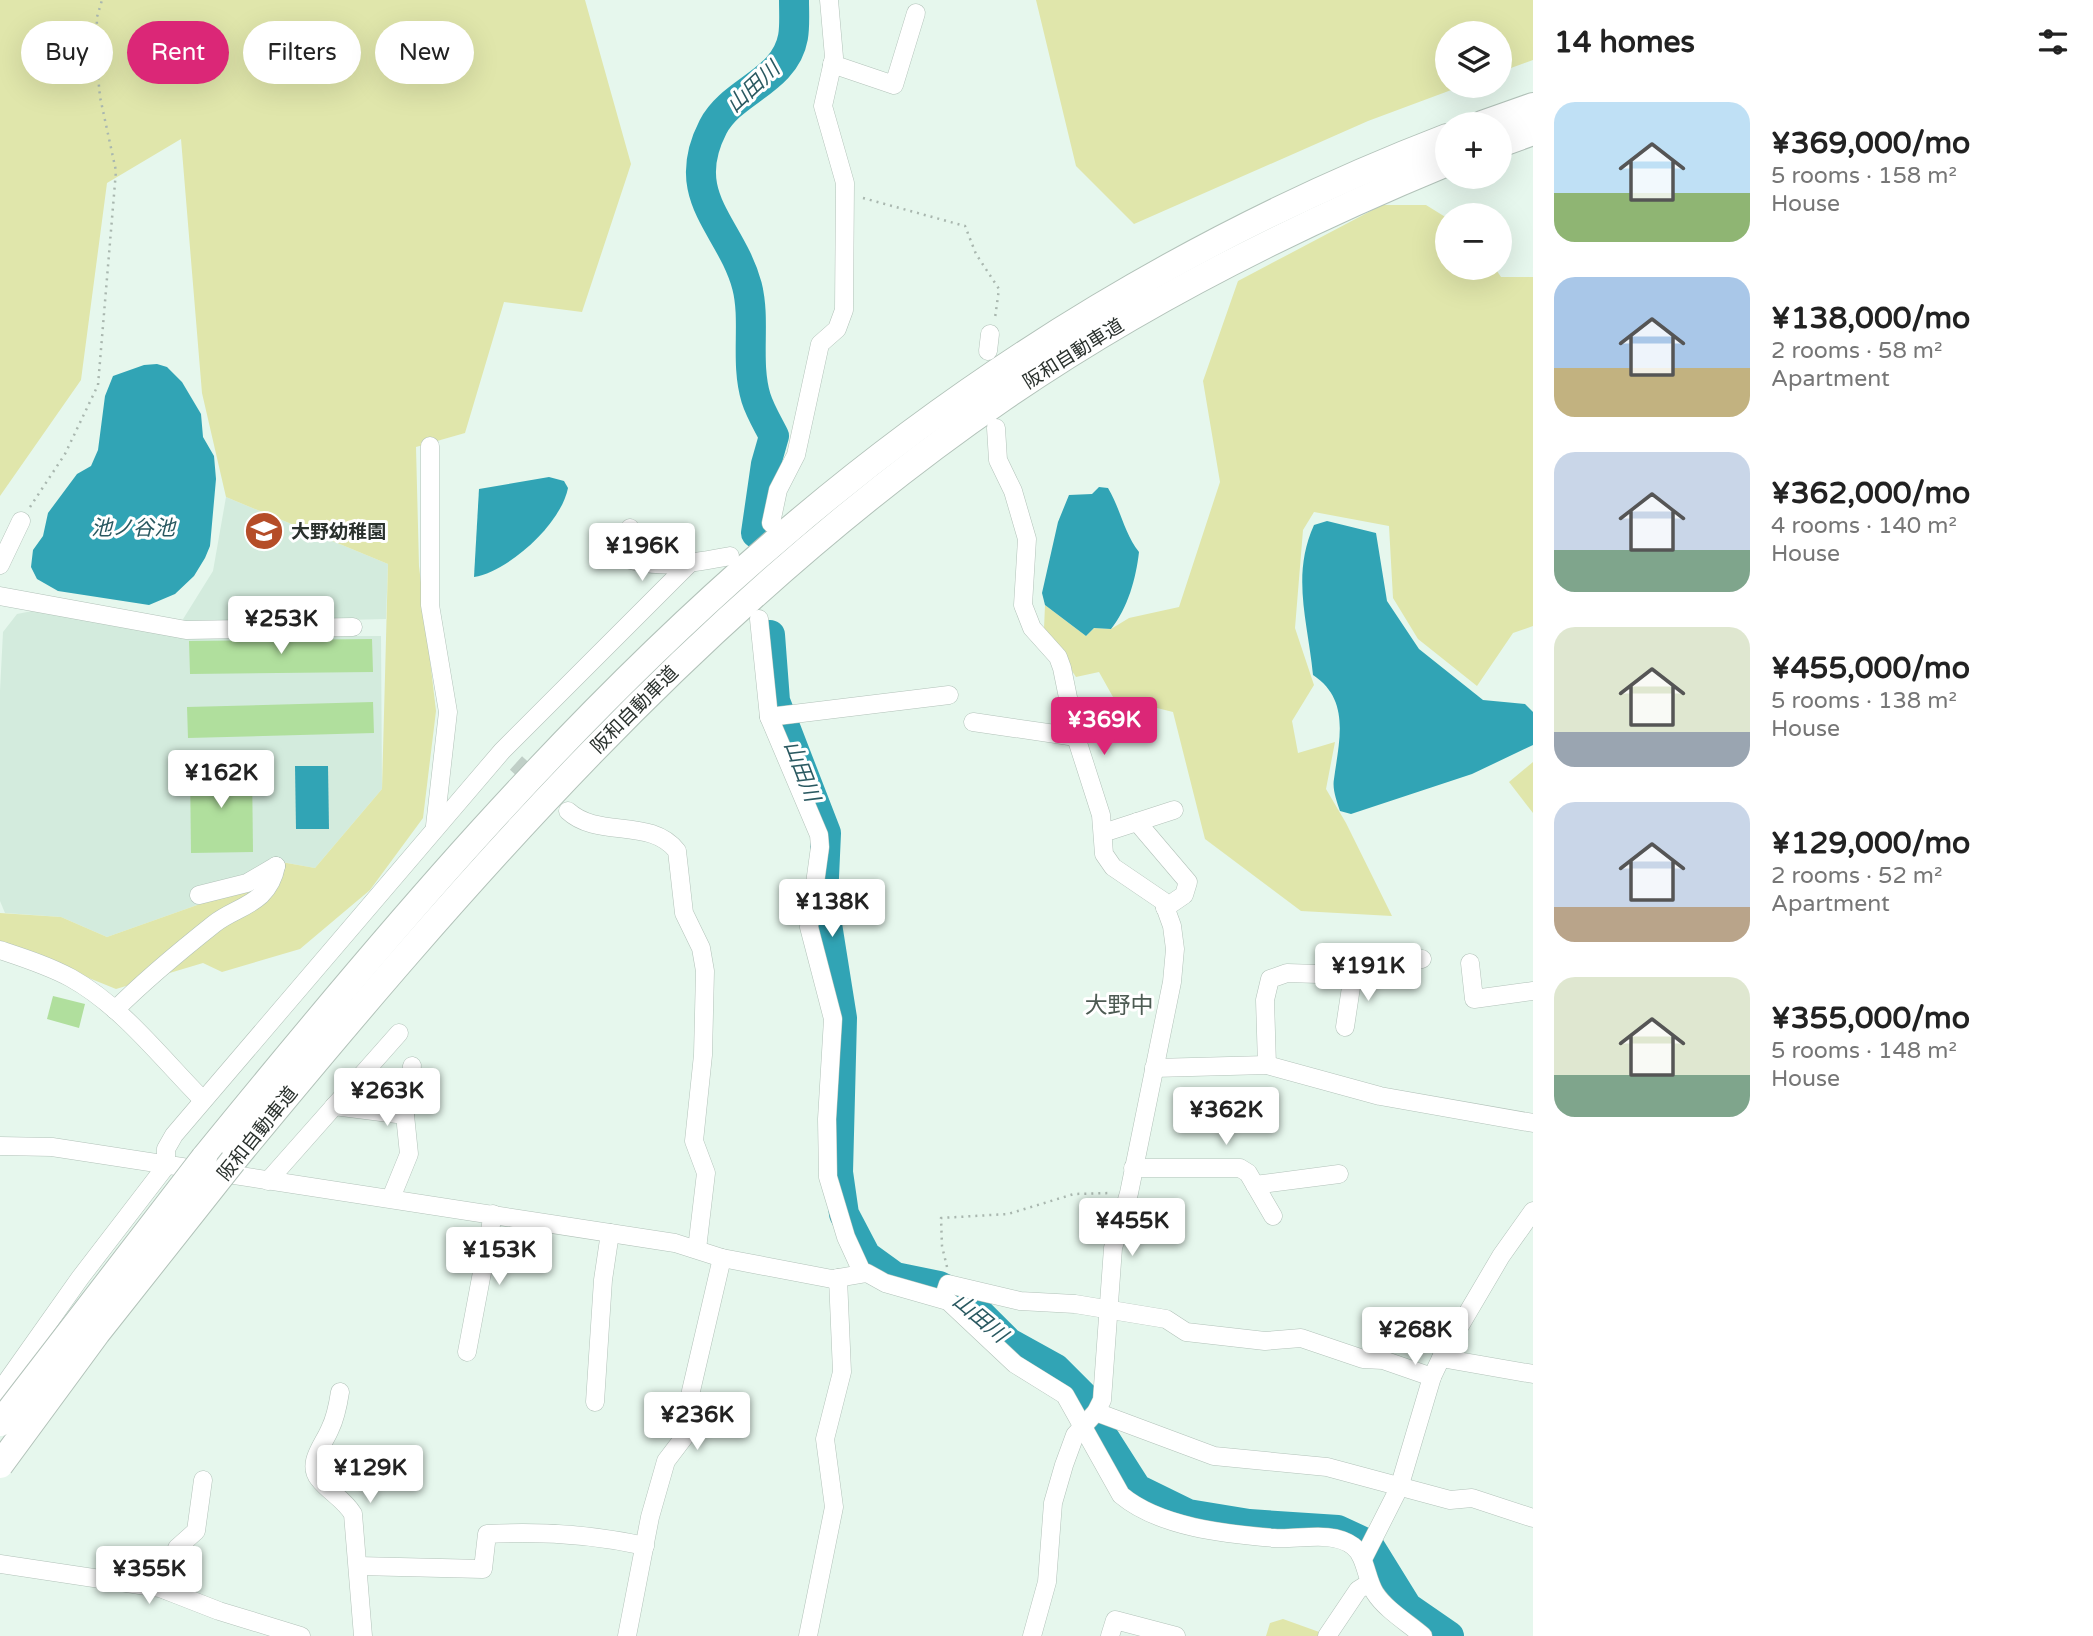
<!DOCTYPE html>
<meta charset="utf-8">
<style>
:root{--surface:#fff;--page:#f6f6f6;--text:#222;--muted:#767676;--accent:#db2777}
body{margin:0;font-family:"Varela Round","Noto Sans JP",sans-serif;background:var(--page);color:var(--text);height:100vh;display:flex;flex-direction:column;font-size:26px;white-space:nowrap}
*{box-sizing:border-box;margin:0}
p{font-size:23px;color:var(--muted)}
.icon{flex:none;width:38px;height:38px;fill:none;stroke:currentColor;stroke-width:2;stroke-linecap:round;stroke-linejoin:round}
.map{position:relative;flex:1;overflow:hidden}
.sheet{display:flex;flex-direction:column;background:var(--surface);width:560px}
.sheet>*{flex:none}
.hud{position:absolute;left:21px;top:21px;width:665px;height:63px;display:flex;gap:14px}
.fabs{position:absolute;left:1435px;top:21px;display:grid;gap:14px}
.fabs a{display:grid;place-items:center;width:77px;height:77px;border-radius:50%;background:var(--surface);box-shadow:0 7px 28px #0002;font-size:35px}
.price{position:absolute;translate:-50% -60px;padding:0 16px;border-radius:7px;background:#fff;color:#222;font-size:23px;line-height:46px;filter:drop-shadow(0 2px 4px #0008)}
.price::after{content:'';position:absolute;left:50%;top:42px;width:21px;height:16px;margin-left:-10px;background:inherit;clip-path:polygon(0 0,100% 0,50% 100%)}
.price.on{background:var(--accent);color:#fff}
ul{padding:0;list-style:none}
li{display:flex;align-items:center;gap:21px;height:175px;padding:0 21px}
li span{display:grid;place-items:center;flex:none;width:196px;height:140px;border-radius:21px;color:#555}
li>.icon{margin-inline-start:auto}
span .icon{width:84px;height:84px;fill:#fffc;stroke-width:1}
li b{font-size:30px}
h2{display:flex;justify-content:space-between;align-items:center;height:84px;padding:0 21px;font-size:30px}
.tag{padding:0 24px;border-radius:32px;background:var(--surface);box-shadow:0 7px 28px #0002;font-size:24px;line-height:63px}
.tag.on{background:var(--accent);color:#fff}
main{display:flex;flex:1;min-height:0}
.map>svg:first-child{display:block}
</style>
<main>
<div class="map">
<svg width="1533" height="1636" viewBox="0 0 1533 1636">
<rect width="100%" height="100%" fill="#e6f7ed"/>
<!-- built -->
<g fill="#d3ebdd">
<polygon points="226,497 388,564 386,619 180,624 213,571"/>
<polygon points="32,611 176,636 381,636 382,789 315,868 270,860 217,898 107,937 61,917 5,913 0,901 0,691 3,632 17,614"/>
</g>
<!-- green -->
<g fill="#e0e6ab">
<polygon points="0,0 585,0 631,164 582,312 504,302 465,433 416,447 419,566 436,711 423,818 370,890 300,949 222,972 203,963 116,989 0,942 0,913 61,917 107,937 217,898 270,860 315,868 382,789 388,564 226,497 202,393 181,139 107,183 81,380 0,496"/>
<polygon points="1036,0 1533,0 1533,60 1500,72 1500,33 1447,33 1447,86 1462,86 1368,121 1134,224 1076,166"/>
<polygon points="1382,205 1426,205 1447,218 1447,268 1495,268 1501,277 1533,277 1533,626 1513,633 1477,686 1418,639 1393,598 1389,526 1314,512 1303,530 1295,628 1314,685 1292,721 1298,753 1335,742 1326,789 1346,823 1392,916 1301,911 1205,839 1173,712 1113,697 1099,672 1076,677 1044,629 1045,605 1086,636 1094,628 1111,629 1129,618 1179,607 1220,482 1203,381 1238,281"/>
<polygon points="1533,762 1533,813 1509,782"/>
<polygon points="1283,1619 1322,1633 1320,1636 1266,1636 1270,1623"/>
</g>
<!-- water -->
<g fill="#31a4b5">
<polygon points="157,364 167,367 182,382 201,414 203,437 214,456 216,479 210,546 205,558 194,576 175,594 149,605 58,591 37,579 31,567 33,550 43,536 48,513 77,474 91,466 98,450 105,396 113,376 144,365"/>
<path d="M549,477L564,481L568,488C561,524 509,571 474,577L479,489Z"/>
<path d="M1099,487L1108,488C1121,510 1124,533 1139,552C1136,578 1128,608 1111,629L1094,628L1086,636L1045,605L1042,593L1058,522L1069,495L1092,494Z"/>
<path d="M1327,521L1376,533L1387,601L1419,649L1483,700L1525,704L1533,712V745L1472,774L1351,814L1340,811C1337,802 1332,789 1334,779C1339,741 1351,700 1313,675C1308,622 1291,576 1314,525Z"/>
<polygon points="295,766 328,766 329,829 296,829"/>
</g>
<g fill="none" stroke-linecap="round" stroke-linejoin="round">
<!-- river -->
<g stroke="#31a4b5" stroke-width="30">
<path d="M756,533L766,464L774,436C768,424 760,411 756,398C745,362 756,321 747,286C731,226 677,197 713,127C732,90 785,82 793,37C795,26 794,12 794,0"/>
<polyline points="770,635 775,701 826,833 823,899 842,1018 838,1172 844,1214 866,1256 895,1277 939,1286 965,1299 1009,1343 1056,1369 1086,1399 1100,1431 1137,1489 1188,1514 1249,1524 1338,1530 1368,1544 1407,1607 1449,1636"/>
</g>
</g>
<!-- building -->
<g fill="#b0df9d">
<polygon points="372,639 373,672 190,674 189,641"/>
<polygon points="373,702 374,733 188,738 187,707"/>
<polygon points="190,767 252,767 253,852 191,853"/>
<polygon points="53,996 85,1004 79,1028 47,1019"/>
</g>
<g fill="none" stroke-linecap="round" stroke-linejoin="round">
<!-- minor-tunnel -->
<polyline stroke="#c0cfc7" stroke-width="18" stroke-dasharray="18 9" stroke-linecap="butt" points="516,763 540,785"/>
<!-- minor casing -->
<g stroke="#b2c2b9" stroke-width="19">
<g id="minor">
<polyline points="832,64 894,85 916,13"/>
<polyline points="988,351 990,334"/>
<polyline points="996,428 998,460 1013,491 1027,539 1023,605 1032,628 1058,657 1062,668 1076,737 1101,815 1104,854 1113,867 1163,901 1172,926 1175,949 1172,982 1129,1193 1113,1248 1102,1400 1096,1412 1075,1435 1064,1465 1053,1503 1047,1582 1032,1636"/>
<polyline points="430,446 430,605 448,712 435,826"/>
<polyline points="771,523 778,490 796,455 820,344 837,329 844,310 845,183 823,106 834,57 829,0"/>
<path d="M630,528L619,556C655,571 692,563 730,556"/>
<polyline points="0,565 21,521"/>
<polyline points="0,596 186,630 353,627"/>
<polyline points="759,619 769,717 819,835 820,847 809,927 833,1019 827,1119 828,1177 846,1237 862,1272"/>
<polyline points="769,717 949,695"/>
<polyline points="973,722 1076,737"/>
<path d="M568,811C598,839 651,817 677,851L684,913L701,948L705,971L703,1055L694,1141L706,1173L697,1249"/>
<polyline points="1137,822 1188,882 1184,895 1165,908"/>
<polyline points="1103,833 1174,810"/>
<polyline points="199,895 247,883 276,866"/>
<path d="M0,950C24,958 49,966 71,978C123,1007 162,1059 203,1100"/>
<polyline points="1470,963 1474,999 1533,991"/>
<path d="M115,1010C146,979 180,951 214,924C229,912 247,908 261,895C269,887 274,877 276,866"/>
<polyline points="1345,1027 1353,974"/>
<polyline points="1267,1065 1265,1000 1270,979 1287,973 1349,975 1422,959"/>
<polyline points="1154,1068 1267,1065 1380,1096 1533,1123"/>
<polyline points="334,1106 405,1115"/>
<path d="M0,1146L52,1147L675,1243L722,1258L832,1279L867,1273L885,1283L948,1301L1015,1364L1065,1395L1121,1495C1159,1527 1225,1534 1274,1538C1298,1540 1332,1530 1353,1546C1366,1556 1366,1579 1375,1593C1386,1610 1408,1623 1423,1636"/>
<polyline points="1133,1168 1240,1168 1248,1173 1273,1216"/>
<polyline points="268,1181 399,1033"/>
<polyline points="1255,1185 1339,1174"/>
<polyline points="391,1198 409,1154 405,1115 412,1066"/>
<polyline points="943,1299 948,1284 1020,1301 1075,1304 1166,1319 1186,1332 1265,1341 1301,1338 1363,1359 1383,1360 1432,1377"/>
<polyline points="467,1352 493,1214"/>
<polyline points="1441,1358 1533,1374"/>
<polyline points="0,1391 80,1278 166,1166 166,1149 174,1135 502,751 690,563"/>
<path d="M340,1392C338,1405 336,1417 330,1429C324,1444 306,1463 319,1479C329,1492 344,1499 353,1514L363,1636"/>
<polyline points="595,1402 603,1280 610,1233"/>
<polyline points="1096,1412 1214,1456 1327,1467 1450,1500 1472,1498 1533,1518"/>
<polyline points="1363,1559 1399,1488 1432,1377 1441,1358 1501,1256 1533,1211"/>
<polyline points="0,1564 160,1588 219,1611 301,1636"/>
<path d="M358,1566L483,1569L487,1534C542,1531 591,1534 645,1546"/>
<polyline points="166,1590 177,1548 196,1531 203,1480"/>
<polyline points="627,1636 650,1517 666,1461 685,1436 691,1391 722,1258"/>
<polyline points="808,1636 834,1507 825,1439 842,1372 838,1278"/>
<polyline points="1110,1636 1115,1620 1176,1636"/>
<polyline points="1327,1636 1358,1590 1369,1583"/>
</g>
</g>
<!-- highway casing -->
<g stroke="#b2c2b9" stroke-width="28">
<g id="highway">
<polyline points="1482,124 1533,106"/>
<polyline points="1500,144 1533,132"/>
<path d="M204,1158C383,938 567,719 783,535C980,366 1205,230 1447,137"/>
<path d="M233,1161C463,882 702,605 1003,398C1141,303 1292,227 1447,163"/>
</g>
</g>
<!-- path -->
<g stroke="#a9b7af" stroke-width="2.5" stroke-dasharray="2 5" stroke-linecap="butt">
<polyline points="863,198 965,226 976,254 999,289 995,318"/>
<polyline points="30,507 65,454 98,385 116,171 100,97 96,54 97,17 102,0"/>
<polyline points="947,1267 942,1246 941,1218 1008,1214 1074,1194 1112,1193"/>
</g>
<!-- minor -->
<use href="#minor" stroke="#fff" stroke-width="18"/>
<!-- highway -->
<use href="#highway" stroke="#fff" stroke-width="26"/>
<!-- highway-bridge casing -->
<g stroke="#b2c2b9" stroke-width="28" stroke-linecap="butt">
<g id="highway-bridge">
<polyline points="0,1423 204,1158"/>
<polyline points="0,1465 97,1333 233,1161"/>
</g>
</g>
<!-- highway-bridge -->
<use href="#highway-bridge" stroke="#fff" stroke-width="26"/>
</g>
<!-- icons -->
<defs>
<g id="school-disc" transform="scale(2.0125)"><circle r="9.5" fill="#b54d28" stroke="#fff"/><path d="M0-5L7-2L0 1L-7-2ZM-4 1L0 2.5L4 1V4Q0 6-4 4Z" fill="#fff"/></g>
</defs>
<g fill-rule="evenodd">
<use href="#school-disc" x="264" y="531"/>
</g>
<g text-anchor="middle" stroke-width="6" stroke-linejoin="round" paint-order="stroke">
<!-- street labels -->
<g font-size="19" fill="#2a312d" stroke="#fff">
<text transform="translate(1073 353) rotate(-32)" y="7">阪和自動車道</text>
<text transform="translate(634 709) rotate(-45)" y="7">阪和自動車道</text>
<text transform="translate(257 1133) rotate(-51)" y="7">阪和自動車道</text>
</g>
<!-- poi labels -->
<g font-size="19" font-weight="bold" fill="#2a312d" stroke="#fff" text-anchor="start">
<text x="291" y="538">大野幼稚園</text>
</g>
<!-- water labels -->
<g font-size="21" font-style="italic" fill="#2a5961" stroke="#fff">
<text transform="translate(753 87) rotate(-43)" y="7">山田川</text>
<text x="133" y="535">池ノ谷池</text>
<text transform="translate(802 771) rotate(69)" y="7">山田川</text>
<text transform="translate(980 1318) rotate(40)" y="7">山田川</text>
</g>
<!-- quarter labels -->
<g font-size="23" fill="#4d5b53" stroke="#fff">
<text x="1119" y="1013">大野中</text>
</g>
</g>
</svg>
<div class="fabs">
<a><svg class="icon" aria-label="layers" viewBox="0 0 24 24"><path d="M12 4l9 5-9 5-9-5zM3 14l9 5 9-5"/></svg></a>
<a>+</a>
<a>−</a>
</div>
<b class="price" style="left:642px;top:583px">¥196K</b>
<b class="price" style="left:281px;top:656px">¥253K</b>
<b class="price on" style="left:1104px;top:757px">¥369K</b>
<b class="price" style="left:221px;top:810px">¥162K</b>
<b class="price" style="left:832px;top:939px">¥138K</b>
<b class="price" style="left:1368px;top:1003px">¥191K</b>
<b class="price" style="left:387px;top:1128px">¥263K</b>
<b class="price" style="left:1226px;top:1147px">¥362K</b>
<b class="price" style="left:1132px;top:1258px">¥455K</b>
<b class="price" style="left:499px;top:1287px">¥153K</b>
<b class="price" style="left:1415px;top:1367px">¥268K</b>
<b class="price" style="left:697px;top:1452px">¥236K</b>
<b class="price" style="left:370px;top:1505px">¥129K</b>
<b class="price" style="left:149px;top:1606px">¥355K</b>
<div class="hud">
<a class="tag">Buy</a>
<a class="tag on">Rent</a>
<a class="tag">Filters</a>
<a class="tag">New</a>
</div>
</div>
<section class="sheet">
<h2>14 homes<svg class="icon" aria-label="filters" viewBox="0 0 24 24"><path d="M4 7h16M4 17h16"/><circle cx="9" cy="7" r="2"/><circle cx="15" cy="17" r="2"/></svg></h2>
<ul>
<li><span style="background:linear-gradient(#bfe0f5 65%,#8fb573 0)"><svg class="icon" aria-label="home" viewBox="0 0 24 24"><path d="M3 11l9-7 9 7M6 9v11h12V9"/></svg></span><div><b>¥369,000/mo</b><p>5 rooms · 158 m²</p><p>House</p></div></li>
<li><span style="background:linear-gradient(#a9c7e8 65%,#c2b280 0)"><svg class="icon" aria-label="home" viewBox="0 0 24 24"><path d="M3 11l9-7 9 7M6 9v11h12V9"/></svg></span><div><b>¥138,000/mo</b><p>2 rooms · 58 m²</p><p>Apartment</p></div></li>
<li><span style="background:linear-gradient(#c9d6e8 70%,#7fa58c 0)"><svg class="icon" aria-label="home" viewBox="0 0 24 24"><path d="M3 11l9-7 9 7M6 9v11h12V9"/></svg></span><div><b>¥362,000/mo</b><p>4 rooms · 140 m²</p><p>House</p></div></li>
<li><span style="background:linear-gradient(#dfe7d0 75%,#9aa5b1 0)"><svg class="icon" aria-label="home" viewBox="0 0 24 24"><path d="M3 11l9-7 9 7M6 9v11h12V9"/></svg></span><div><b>¥455,000/mo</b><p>5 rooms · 138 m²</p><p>House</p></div></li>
<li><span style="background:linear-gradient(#c9d6e8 75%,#b9a48a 0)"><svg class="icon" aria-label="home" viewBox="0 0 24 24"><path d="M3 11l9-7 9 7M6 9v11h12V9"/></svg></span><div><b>¥129,000/mo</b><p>2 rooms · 52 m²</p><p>Apartment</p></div></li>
<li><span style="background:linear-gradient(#dfe7d0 70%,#7fa58c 0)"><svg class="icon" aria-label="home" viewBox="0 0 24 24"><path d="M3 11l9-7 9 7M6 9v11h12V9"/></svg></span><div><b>¥355,000/mo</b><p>5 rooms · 148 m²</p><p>House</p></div></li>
</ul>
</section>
</main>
